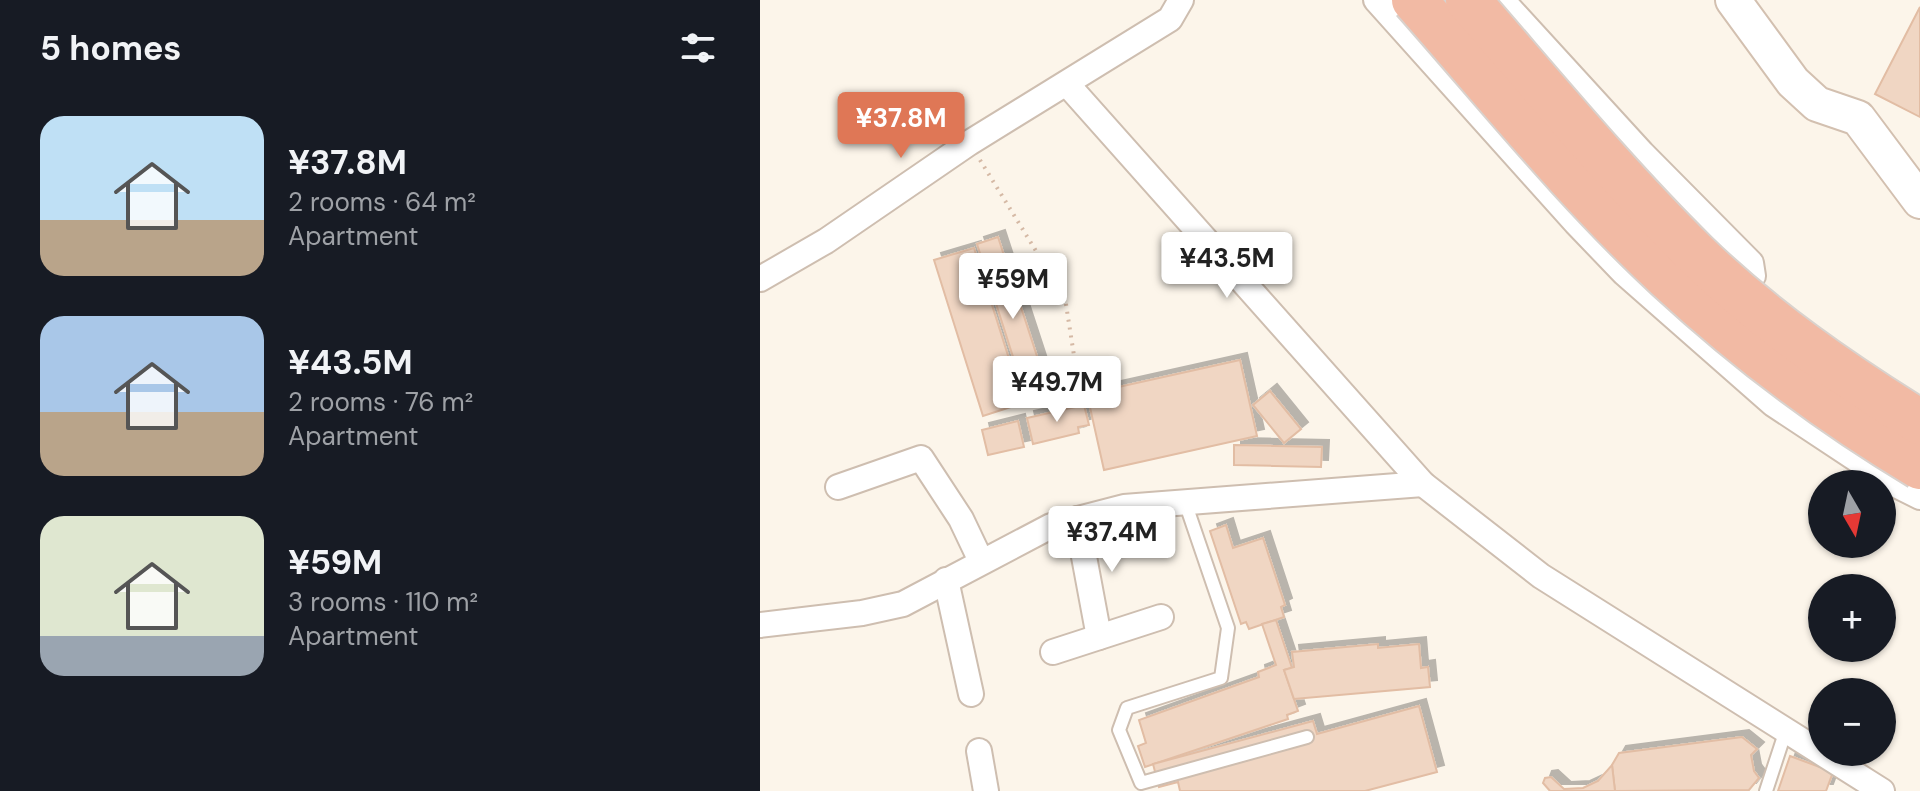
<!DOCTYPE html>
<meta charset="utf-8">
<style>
:root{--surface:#171b24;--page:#242831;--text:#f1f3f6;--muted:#9ea1a6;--accent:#df7756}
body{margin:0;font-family:"DM Sans",sans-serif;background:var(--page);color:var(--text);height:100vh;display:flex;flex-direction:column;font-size:30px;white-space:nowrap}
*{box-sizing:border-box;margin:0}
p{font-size:26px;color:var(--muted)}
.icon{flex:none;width:44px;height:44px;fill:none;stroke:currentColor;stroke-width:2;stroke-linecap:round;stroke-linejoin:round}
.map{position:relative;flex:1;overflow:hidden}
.panel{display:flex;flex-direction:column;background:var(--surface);width:760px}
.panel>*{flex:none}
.needle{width:52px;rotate:171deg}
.buttons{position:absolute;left:1048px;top:470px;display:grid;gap:16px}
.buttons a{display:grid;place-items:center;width:88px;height:88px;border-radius:50%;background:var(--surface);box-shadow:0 2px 6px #0004;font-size:40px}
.price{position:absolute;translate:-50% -68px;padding:0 18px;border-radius:8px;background:#fff;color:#222;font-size:26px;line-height:52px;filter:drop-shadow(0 2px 4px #0008)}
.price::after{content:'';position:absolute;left:50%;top:48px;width:24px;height:18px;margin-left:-12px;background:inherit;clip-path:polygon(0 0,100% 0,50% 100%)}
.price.on{background:var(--accent);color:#fff}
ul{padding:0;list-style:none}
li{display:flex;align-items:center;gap:24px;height:200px;padding:0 40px}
li span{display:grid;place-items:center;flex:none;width:224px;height:160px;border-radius:24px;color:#555}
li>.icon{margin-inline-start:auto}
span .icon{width:96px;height:96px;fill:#fffc;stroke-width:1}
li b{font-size:34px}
h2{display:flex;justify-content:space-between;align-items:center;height:96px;padding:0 40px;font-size:34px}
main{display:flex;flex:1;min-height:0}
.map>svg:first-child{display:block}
</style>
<main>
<section class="panel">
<h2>5 homes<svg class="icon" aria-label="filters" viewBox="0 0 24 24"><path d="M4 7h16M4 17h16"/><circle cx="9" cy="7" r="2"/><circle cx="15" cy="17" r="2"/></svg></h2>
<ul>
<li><span style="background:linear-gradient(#bfe0f5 65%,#b9a48a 0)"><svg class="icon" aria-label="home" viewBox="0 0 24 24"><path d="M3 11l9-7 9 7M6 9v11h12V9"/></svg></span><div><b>¥37.8M</b><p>2 rooms · 64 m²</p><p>Apartment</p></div></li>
<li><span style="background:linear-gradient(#a9c7e8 60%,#b9a48a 0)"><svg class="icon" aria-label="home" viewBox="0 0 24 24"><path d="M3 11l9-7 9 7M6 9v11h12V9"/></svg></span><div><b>¥43.5M</b><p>2 rooms · 76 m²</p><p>Apartment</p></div></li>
<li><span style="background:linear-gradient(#dfe7d0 75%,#9aa5b1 0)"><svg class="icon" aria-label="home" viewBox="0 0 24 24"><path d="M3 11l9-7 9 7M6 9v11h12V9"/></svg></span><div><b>¥59M</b><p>3 rooms · 110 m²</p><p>Apartment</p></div></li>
</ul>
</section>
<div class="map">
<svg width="1160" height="791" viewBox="0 0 1160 791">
<defs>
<filter id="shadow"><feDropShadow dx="7" dy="-7" stdDeviation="0" flood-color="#0004"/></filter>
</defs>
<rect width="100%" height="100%" fill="#fcf5ea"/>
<!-- building -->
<g fill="#f0d6c3" stroke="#e2bda4" stroke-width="2" filter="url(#shadow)">
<polygon points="1160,7 1160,117 1115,94"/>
<polygon points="238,237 290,396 268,404 217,244"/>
<polygon points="214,248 263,403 223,416 174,260"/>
<polygon points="480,360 497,436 344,470 327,394"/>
<polygon points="510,391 541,429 524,443 493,405"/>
<polygon points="324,405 329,425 318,427 319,433 273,444 267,418"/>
<polygon points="258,421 264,447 228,455 222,430"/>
<polygon points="474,445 562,447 561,467 474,465"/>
<polygon points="466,525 473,548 503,538 525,605 521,607 524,617 489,629 486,622 481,624 450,531"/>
<polygon points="516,620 532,668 524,670 538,711 527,715 528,719 385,767 378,746 386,743 379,720 499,677 498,672 516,665 502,624"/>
<polygon points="618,644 618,648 659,644 661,668 668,667 670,687 534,699 524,670 534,667 532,652"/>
<polygon points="659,706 677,772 605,791 420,791 418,782 399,787 393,764 553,721 557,734"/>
<polygon points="982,737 997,749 991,755 994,771 999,778 989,790 855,791 852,765 859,753"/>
<polygon points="1030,756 1073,772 1066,791 1018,791"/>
<polygon points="852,765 855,791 790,791 783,783 785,778 791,777 804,789 823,788 838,781"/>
</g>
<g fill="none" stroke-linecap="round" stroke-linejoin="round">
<!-- lane casing -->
<g stroke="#cebeb0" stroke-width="16">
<g id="lane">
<polyline points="425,502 468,628 461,678 367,708 359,730 381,783 547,737"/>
<polyline points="1006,791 1026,730"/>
</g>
</g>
<!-- street casing -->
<g stroke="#cebeb0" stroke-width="28">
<g id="street">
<polyline points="616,0 816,223 864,273 1013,404 1134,484 1160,497"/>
<polyline points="742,0 882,153 991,263 993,276 975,301"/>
<polyline points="307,84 663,484 781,576 1122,791"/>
<polyline points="0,279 66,241 209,143 410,19 421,0"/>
<polyline points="78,487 161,458 201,519 221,561"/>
<polyline points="317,519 339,637"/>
<polyline points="186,580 211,694"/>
<polyline points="0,625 102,613 143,604 291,526 364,507 663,484"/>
<polyline points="293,652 401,617"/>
<polyline points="219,751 226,791"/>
</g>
</g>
<!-- secondary casing -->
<g stroke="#d3c0b0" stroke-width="38">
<polyline id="secondary" points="973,0 1033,82 1057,104 1098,118 1160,201"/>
</g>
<!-- path -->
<polyline stroke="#d5b9a5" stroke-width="4" stroke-dasharray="2 6" stroke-linecap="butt" points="220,160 305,298 318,381"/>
<!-- lane -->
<use href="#lane" stroke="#fff" stroke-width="12"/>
<!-- street -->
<use href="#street" stroke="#fff" stroke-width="24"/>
<!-- secondary -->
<use href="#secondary" stroke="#fff" stroke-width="34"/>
<!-- highway-bridge casing -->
<g stroke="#d9d2cd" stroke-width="48" stroke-linecap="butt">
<g id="highway-bridge">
<path d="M654,0C737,94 816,193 908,278C985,349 1069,413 1160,467"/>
<path d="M708,0C782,85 855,174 936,254C1003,319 1081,373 1160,422"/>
</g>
</g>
<!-- highway-bridge -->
<use href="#highway-bridge" stroke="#f2baa4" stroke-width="44"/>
</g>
</svg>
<div class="buttons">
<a><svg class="needle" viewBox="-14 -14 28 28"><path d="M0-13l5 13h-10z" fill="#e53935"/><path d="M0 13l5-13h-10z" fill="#9ea1a6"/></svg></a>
<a>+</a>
<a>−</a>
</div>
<b class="price on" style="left:141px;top:160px">¥37.8M</b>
<b class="price" style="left:467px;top:300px">¥43.5M</b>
<b class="price" style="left:253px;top:321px">¥59M</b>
<b class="price" style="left:297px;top:424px">¥49.7M</b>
<b class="price" style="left:352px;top:574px">¥37.4M</b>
</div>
</main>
